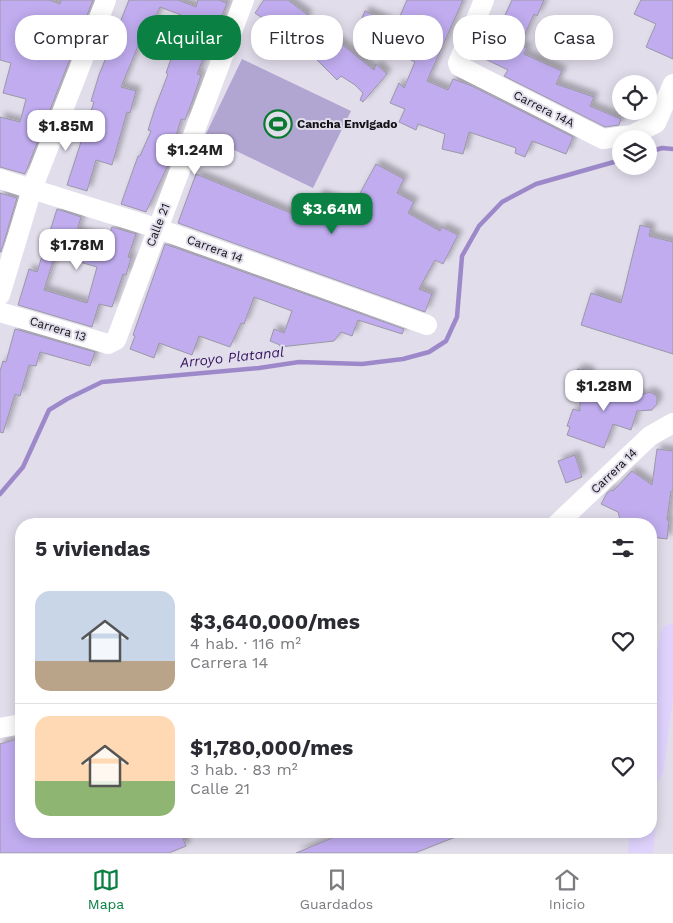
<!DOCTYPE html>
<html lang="es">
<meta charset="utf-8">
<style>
:root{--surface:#fff;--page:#f2f2f3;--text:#2b2b33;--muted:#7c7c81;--line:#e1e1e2;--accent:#0b8043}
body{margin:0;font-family:"Work Sans",sans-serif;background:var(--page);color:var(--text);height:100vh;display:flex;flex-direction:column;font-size:19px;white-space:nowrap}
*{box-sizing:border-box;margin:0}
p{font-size:16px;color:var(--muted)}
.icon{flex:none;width:28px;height:28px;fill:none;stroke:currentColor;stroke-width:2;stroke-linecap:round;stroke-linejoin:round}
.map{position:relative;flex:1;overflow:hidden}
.sheet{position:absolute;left:15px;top:518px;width:642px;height:320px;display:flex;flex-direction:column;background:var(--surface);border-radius:20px;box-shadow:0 2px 12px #0003}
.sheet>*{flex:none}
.hud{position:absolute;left:15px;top:15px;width:644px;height:45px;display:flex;gap:10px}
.tools{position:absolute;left:612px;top:75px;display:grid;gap:10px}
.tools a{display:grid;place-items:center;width:45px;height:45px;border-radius:50%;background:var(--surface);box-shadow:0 2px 12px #0003;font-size:25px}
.price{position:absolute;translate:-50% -42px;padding:0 11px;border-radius:10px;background:#fff;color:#222;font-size:16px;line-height:32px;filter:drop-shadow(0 1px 2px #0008)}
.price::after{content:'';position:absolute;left:50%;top:30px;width:15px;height:11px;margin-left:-8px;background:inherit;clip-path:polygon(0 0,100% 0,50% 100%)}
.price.active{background:var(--accent);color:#fff}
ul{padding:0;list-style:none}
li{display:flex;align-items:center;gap:15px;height:125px;padding:0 20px}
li+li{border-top:1px solid var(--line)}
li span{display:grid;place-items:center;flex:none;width:140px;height:100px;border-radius:15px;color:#555}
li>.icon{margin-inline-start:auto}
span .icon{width:60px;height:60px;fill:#fffc;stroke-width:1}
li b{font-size:21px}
h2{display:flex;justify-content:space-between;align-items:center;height:60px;padding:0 20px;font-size:21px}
.pill{padding:0 18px;border-radius:20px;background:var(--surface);box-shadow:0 2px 12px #0003;font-size:18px;line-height:45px}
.pill.active{background:var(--accent);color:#fff}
.menu{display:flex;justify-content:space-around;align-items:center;height:70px;border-top:1px solid var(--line);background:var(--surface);font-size:14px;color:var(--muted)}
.menu a{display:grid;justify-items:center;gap:2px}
.menu .active{color:var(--accent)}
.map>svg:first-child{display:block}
</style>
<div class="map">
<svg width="673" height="853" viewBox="0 0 673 853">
<defs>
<filter id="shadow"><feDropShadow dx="4.5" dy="-4.5" stdDeviation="2.5" flood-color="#0004"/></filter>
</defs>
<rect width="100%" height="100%" fill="#e1ddeb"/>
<!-- green -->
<polygon fill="#b1a5d1" points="242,59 351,111 313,188 205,136"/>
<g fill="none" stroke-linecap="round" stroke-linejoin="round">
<!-- stream -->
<g stroke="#9d89ca" stroke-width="4.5">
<polyline points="649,152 662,148 673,149"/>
<polyline points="0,494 23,467 49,410 67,399 102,382 259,368 299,362 362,364 403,359 429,352 446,341 457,317 462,256 479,226 502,202 536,184 621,160"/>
</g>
</g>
<!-- building -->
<g fill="#c0acef" stroke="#9b98a5" fill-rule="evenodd" filter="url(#shadow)">
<polygon points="0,0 49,0 60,4 61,0 93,0 25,174 0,167 0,117 20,122 26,99 3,93 11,63 0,60"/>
<polygon points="129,0 178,0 196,7 198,0 219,0 227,3 220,21 223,22 219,34 214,32 197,74 201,75 192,102 185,120 181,119 167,167 146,212 121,204 138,156 140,156 151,131 148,130 155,108 168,74 166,73 186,17 160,7 153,23 148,22 121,87 136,91 130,113 127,112 112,165 96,160 87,191 67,185 94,102 91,101 99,75"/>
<polygon points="264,0 288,0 308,15 304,20 330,42 334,38 374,70 376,64 387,74 363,102 360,100 363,93 355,85 341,76 337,80 305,48 255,13"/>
<polygon points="407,0 463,0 427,81 448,90 453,79 472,86 573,137 566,154 532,141 525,157 515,153 516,148 469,132 463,154 442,149 445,134 418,124 416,130 399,122 405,109 390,103 399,83 404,88 415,62 409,59 418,38 402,56 384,48 385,45 356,32 365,11 396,25"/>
<polygon points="512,0 544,0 537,16 534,14 520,45 527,48 524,54 562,71 556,84 594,97 590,106 621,119 619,125 605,127 504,76 508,70 485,59"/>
<polygon points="641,0 673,0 673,59 646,47 656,24 634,14"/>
<polygon points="376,164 404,179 397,193 414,202 408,213 440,231 442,227 458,235 443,264 435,260 419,289 432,294 425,312 178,223 196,174 310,221 319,194 353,206"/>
<polygon points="0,193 17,198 1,252 0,252"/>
<path d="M57,209L81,217L77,231L107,240L112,227L136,234L128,257L131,258L126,275L123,274L112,307L99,304L92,327L18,305L29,269L37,272ZM55,255L97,267L87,303L44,290Z"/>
<polygon points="640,225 651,228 649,236 673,242 673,354 581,325 591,293 621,303"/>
<polygon points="165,244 404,329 402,334 358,320 352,336 341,332 334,341 280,347 280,345 270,341 274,329 284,333 292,311 254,297 244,324 241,323 230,347 199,336 192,355 159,343 154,358 130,349 135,336 133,335"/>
<polygon points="15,329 95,352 90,366 40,352 36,366 29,365 20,396 15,394 3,433 0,432 0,371 3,361 6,362"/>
<polygon points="578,369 587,370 590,373 591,388 598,393 600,399 621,398 626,391 641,395 650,392 657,396 657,404 652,410 637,411 631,430 613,424 604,448 567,435 570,427 567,426 573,409 580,411 580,389 572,380 572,376"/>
<polygon points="657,449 673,451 673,492 671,491 667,520 669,520 667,539 651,537 651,524 621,524 618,512 601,504 607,493 611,490 613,491 632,471 652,485"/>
<polygon points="575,455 582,477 566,483 558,461"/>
<polygon points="21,738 21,831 180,831 186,846 169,853 0,853 0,744"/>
<polygon points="349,831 468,831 468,832 415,853 296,853"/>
</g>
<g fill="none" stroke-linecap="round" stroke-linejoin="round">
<!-- minor -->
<g stroke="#fff" stroke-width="20">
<polyline points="484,0 458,63 459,66 603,139 632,135 656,123 673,84"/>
<polyline points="0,179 156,228 427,325"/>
<polyline points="0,295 32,189 106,0"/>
<polyline points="0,312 108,344 116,340 244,0"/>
<polyline points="557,524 650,436 673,423"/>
<polyline points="0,728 21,724"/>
</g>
<!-- major -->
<g stroke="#dfd3fd" stroke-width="25">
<polyline points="651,770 662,685 673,636"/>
<polyline points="640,853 643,831"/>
</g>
</g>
<!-- icons -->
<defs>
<g id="stadium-ring" transform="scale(1.4375)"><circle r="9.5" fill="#e1ddeb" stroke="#08792e" stroke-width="1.5"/><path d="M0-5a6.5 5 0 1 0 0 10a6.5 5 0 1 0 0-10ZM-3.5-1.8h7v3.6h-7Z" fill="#08792e"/></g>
</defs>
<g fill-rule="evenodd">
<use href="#stadium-ring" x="278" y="124"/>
</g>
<g text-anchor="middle" stroke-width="4" stroke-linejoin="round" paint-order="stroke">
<!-- street labels -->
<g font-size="12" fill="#121116" stroke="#e1ddeb">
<text transform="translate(544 109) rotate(27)" y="4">Carrera 14A</text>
<text transform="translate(158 225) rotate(-69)" y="4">Calle 21</text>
<text transform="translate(215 249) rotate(20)" y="4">Carrera 14</text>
<text transform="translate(58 329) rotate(17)" y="4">Carrera 13</text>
<text transform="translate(614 471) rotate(-44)" y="4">Carrera 14</text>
</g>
<!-- poi labels -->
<g font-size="12" font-weight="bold" fill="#121116" stroke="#e1ddeb" text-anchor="start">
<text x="297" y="128">Cancha Envigado</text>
</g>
<!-- water labels -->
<g font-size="14" font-style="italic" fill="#33115e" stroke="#e1ddeb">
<text transform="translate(232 357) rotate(-6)" y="5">Arroyo Platanal</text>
</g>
</g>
</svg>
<div class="tools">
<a><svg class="icon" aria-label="locate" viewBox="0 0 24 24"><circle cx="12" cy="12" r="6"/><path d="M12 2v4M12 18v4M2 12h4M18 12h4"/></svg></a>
<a><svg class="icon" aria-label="layers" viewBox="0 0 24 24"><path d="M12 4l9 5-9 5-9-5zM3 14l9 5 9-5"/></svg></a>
</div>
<b class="price" style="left:66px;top:152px">$1.85M</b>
<b class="price" style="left:195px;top:176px">$1.24M</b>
<b class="price active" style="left:332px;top:235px">$3.64M</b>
<b class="price" style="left:77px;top:271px">$1.78M</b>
<b class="price" style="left:604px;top:412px">$1.28M</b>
<div class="hud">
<a class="pill">Comprar</a>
<a class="pill active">Alquilar</a>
<a class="pill">Filtros</a>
<a class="pill">Nuevo</a>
<a class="pill">Piso</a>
<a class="pill">Casa</a>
</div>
<section class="sheet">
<h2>5 viviendas<svg class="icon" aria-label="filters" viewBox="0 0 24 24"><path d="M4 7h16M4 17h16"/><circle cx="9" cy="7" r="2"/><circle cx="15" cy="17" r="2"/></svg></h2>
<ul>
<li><span style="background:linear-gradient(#c9d6e8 70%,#b9a48a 0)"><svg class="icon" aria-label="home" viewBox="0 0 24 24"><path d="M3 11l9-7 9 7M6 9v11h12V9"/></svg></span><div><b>$3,640,000/mes</b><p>4 hab. · 116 m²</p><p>Carrera 14</p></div><svg class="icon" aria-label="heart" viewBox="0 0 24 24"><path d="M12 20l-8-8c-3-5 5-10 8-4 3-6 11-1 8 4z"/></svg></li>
<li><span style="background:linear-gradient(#ffd9b3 65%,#8fb573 0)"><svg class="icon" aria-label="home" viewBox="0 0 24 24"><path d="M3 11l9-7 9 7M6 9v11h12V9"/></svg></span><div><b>$1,780,000/mes</b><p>3 hab. · 83 m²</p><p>Calle 21</p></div><svg class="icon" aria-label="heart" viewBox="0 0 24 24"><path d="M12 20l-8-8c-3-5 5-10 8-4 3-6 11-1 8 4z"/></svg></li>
</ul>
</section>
</div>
<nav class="menu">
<a class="active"><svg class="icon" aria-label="map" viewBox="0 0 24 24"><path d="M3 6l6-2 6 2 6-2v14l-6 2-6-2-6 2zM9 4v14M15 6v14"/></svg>Mapa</a>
<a><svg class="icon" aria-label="saved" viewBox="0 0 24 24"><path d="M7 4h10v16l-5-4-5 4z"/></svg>Guardados</a>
<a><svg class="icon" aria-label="home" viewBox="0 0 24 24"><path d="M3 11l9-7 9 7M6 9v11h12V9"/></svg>Inicio</a>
</nav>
